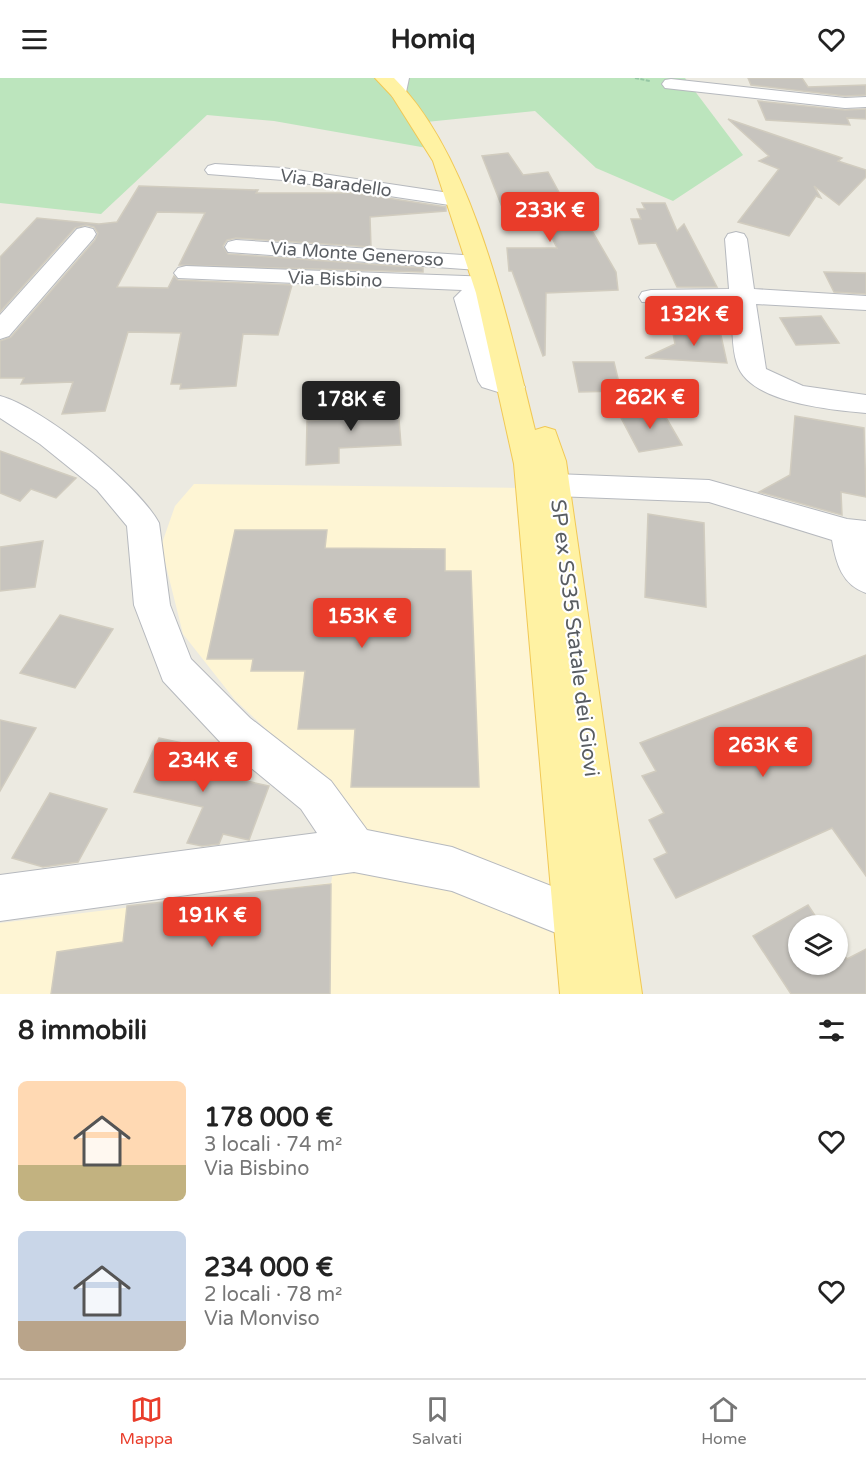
<!DOCTYPE html>
<html lang="it">
<meta charset="utf-8">
<style>
:root{--surface:#fff;--page:#f2f2f2;--text:#222;--muted:#767676;--line:#e0e0e0;--accent:#e93c2a}
body{margin:0;font-family:"Varela Round",sans-serif;background:var(--page);color:var(--text);height:100vh;display:flex;flex-direction:column;font-size:22px;white-space:nowrap}
*{box-sizing:border-box;margin:0}
p{font-size:20px;color:var(--muted)}
.icon{flex:none;width:33px;height:33px;fill:none;stroke:currentColor;stroke-width:2;stroke-linecap:round;stroke-linejoin:round}
.map{position:relative;height:916px;overflow:hidden}
.side{display:flex;flex-direction:column;background:var(--surface);flex:1}
.side>*{flex:none}
.controls{position:absolute;left:788px;top:837px;display:grid;gap:12px}
.controls a{display:grid;place-items:center;width:60px;height:60px;border-radius:50%;background:var(--surface);box-shadow:0 2px 4px #0004;font-size:30px}
.price{position:absolute;translate:-50% -51px;padding:0 14px;border-radius:6px;background:var(--accent);color:#fff;font-size:20px;line-height:39px;filter:drop-shadow(0 2px 3px #0008)}
.price::after{content:'';position:absolute;left:50%;top:36px;width:18px;height:14px;margin-left:-9px;background:inherit;clip-path:polygon(0 0,100% 0,50% 100%)}
.price.current{background:#222;color:#fff}
ul{padding:0;list-style:none}
li{display:flex;align-items:center;gap:18px;height:150px;padding:0 18px}
li span{display:grid;place-items:center;flex:none;width:168px;height:120px;border-radius:9px;color:#555}
li>.icon{margin-inline-start:auto}
span .icon{width:72px;height:72px;fill:#fffc;stroke-width:1}
li b{font-size:26px}
h2{display:flex;justify-content:space-between;align-items:center;height:72px;padding:0 18px;font-size:26px}
header{display:flex;justify-content:space-between;align-items:center;height:78px;padding:0 18px;background:var(--surface);font-size:27px;font-weight:800}
.menu{display:flex;justify-content:space-around;align-items:center;height:84px;border-top:2px solid var(--line);background:var(--surface);font-size:16px;color:var(--muted)}
.menu a{display:grid;justify-items:center;gap:3px}
.menu .current{color:var(--accent)}
.map>svg:first-child{display:block}
</style>
<header><svg class="icon" aria-label="menu" viewBox="0 0 24 24"><path d="M4 6h16M4 12h16M4 18h16"/></svg>Homiq<svg class="icon" aria-label="heart" viewBox="0 0 24 24"><path d="M12 20l-8-8c-3-5 5-10 8-4 3-6 11-1 8 4z"/></svg></header>
<div class="map">
<svg width="866" height="916" viewBox="0 0 866 916">
<rect width="100%" height="100%" fill="#eceae1"/>
<!-- commercial -->
<polygon fill="#fef5d4" points="194,406 522,410 572,916 0,916 0,845 331,805 346,726 235,622 183,556 161,468 175,428"/>
<!-- green -->
<polygon fill="#bce5bd" points="0,0 685,0 743,77 673,123 596,90 535,33 426,44 427,70 274,43 207,37 101,136 0,125"/>
<!-- building -->
<g fill="#c7c4be" stroke="#d1ccbf" stroke-width="1.5">
<polygon points="748,0 802,0 808,9 866,7 866,17 845,18 751,7"/>
<polygon points="758,23 845,32 866,31 866,41 847,40 850,47 766,42"/>
<polygon points="728,41 842,80 838,83 866,92 866,99 839,127 814,108 821,120 816,118 789,158 738,144 779,91 759,83 769,78"/>
<polygon points="508,75 523,97 548,94 560,116 570,115 616,194 618,212 546,215 545,277 543,278 512,193 509,193 507,170 557,170 535,126 502,129 482,78"/>
<polygon points="139,108 258,112 256,115 354,115 446,129 446,133 370,139 371,169 236,160 227,162 223,168 228,176 423,190 423,194 179,187 205,135 157,134 117,209 168,210 174,198 178,202 292,207 278,257 243,256 236,308 180,311 181,306 171,306 181,255 128,254 105,333 62,336 73,304 21,306 24,300 0,300 0,263 11,259 95,162 98,155 94,149 86,147 75,150 0,234 0,179 37,140 99,146 117,144"/>
<polygon points="642,125 665,125 677,153 684,146 717,209 677,209 656,165 639,166 631,141 641,141 637,131 645,131"/>
<polygon points="824,194 866,195 866,216 834,214"/>
<polygon points="821,238 839,265 796,267 780,240"/>
<polygon points="672,250 720,253 727,285 645,280 675,266"/>
<polygon points="573,284 614,284 621,313 579,314"/>
<polygon points="398,328 401,367 339,370 339,385 306,387 307,343 329,341 329,331"/>
<polygon points="661,331 682,367 639,374 619,336"/>
<polygon points="795,338 864,350 866,419 841,414 842,437 759,414 790,397"/>
<polygon points="0,373 76,400 56,420 31,411 20,423 0,415"/>
<polygon points="648,436 704,445 706,529 645,519"/>
<polygon points="235,452 327,452 325,470 445,471 445,493 471,493 479,709 351,709 355,651 298,651 305,593 251,593 253,581 207,581"/>
<polygon points="43,463 35,509 0,513 0,469"/>
<polygon points="60,537 113,551 75,610 20,595"/>
<polygon points="866,577 866,798 832,750 676,820 654,781 667,775 649,742 664,735 642,698 656,693 640,665"/>
<polygon points="0,642 36,650 0,713"/>
<polygon points="159,660 206,670 197,692 269,708 249,762 223,756 219,766 202,768 187,765 203,729 134,714"/>
<polygon points="50,715 107,731 78,784 43,789 12,780"/>
<polygon points="331,806 330,916 51,916 57,874 123,864 127,828"/>
<polygon points="808,827 822,848 798,848 798,886 837,886 837,868 847,881 866,871 866,916 791,916 753,858"/>
</g>
<g fill="none" stroke-linecap="round" stroke-linejoin="round">
<!-- minor casing -->
<g stroke="#b6b9be" stroke-width="2">
<g id="minor">
<polygon points="391,0 409,0 405,19 393,19 390,15"/>
<polygon points="671,1 845,20 866,19 866,29 845,30 665,10 662,6 665,2"/>
<polygon points="215,86 283,90 456,116 464,117 467,122 464,127 456,128 283,102 208,96 205,92 208,88"/>
<polygon points="85,149 93,151 96,156 93,161 9,258 0,261 0,237 77,151"/>
<path d="M736,154L744,156L747,161L754,211L866,218V232L756,226L766,291L803,308L866,317V335C832,332 749,325 737,286C731,268 733,245 731,226L642,224L639,219L642,214L651,212L729,211L725,161L728,156Z"/>
<polygon points="236,162 478,178 486,180 490,185 486,190 478,192 228,174 225,169 228,164"/>
<polygon points="186,188 493,199 497,208 479,222 504,297 521,303 525,309 521,315 511,318 482,309 478,303 454,220 462,212 178,200 174,195 178,190"/>
<path d="M0,318C42,329 138,406 159,445L170,527L191,581L250,640L331,703L367,752L452,769L592,824L599,840L592,856L576,863L452,813L354,794L0,843V797L317,755L301,731L222,666L163,603L134,527L127,448L97,412L40,366L0,340Z"/>
<path d="M555,396L709,402L847,441L866,443V515C842,507 836,485 832,462L709,424L555,418L544,415L539,407L544,399Z"/>
</g>
</g>
<!-- major casing -->
<g stroke="#f1c855" stroke-width="2">
<path id="major" d="M375,0H394C474,79 508,244 535,352L545,349L555,352L566,383L642,916H560L514,386L476,215L433,83L392,18Z"/>
</g>
<!-- path -->
<polyline stroke="#95c6a4" stroke-width="2" stroke-dasharray="4 1.5" stroke-linecap="butt" points="635,0 650,3"/>
<!-- minor -->
<use href="#minor" fill="#fff" fill-rule="evenodd"/>
<!-- major -->
<use href="#major" fill="#fff2a3" fill-rule="evenodd"/>
</g>
<g text-anchor="middle" stroke-width="4.5" stroke-linejoin="round" paint-order="stroke">
<!-- far-street labels -->
<g font-size="18" fill="#595d62" stroke="#fff">
<text transform="translate(336 105) rotate(8)" y="6">Via Baradello</text>
<text transform="translate(357 176) rotate(4)" y="6">Via Monte Generoso</text>
<text transform="translate(335 201) rotate(2)" y="6">Via Bisbino</text>
</g>
<!-- street labels -->
<g font-size="21" fill="#595d62" stroke="#fff">
<text transform="translate(575 560) rotate(83)" y="7">SP ex SS35 Statale dei Giovi</text>
</g>
</g>
</svg>
<div class="controls">
<a><svg class="icon" aria-label="layers" viewBox="0 0 24 24"><path d="M12 4l9 5-9 5-9-5zM3 14l9 5 9-5"/></svg></a>
</div>
<b class="price" style="left:550px;top:165px">233K €</b>
<b class="price" style="left:694px;top:269px">132K €</b>
<b class="price" style="left:650px;top:352px">262K €</b>
<b class="price current" style="left:351px;top:354px">178K €</b>
<b class="price" style="left:362px;top:571px">153K €</b>
<b class="price" style="left:763px;top:700px">263K €</b>
<b class="price" style="left:203px;top:715px">234K €</b>
<b class="price" style="left:212px;top:870px">191K €</b>
</div>
<section class="side">
<h2>8 immobili<svg class="icon" aria-label="filters" viewBox="0 0 24 24"><path d="M4 7h16M4 17h16"/><circle cx="9" cy="7" r="2"/><circle cx="15" cy="17" r="2"/></svg></h2>
<ul>
<li><span style="background:linear-gradient(#ffd9b3 70%,#c2b280 0)"><svg class="icon" aria-label="home" viewBox="0 0 24 24"><path d="M3 11l9-7 9 7M6 9v11h12V9"/></svg></span><div><b>178 000 €</b><p>3 locali · 74 m²</p><p>Via Bisbino</p></div><svg class="icon" aria-label="heart" viewBox="0 0 24 24"><path d="M12 20l-8-8c-3-5 5-10 8-4 3-6 11-1 8 4z"/></svg></li>
<li><span style="background:linear-gradient(#c9d6e8 75%,#b9a48a 0)"><svg class="icon" aria-label="home" viewBox="0 0 24 24"><path d="M3 11l9-7 9 7M6 9v11h12V9"/></svg></span><div><b>234 000 €</b><p>2 locali · 78 m²</p><p>Via Monviso</p></div><svg class="icon" aria-label="heart" viewBox="0 0 24 24"><path d="M12 20l-8-8c-3-5 5-10 8-4 3-6 11-1 8 4z"/></svg></li>
</ul>
</section>
<nav class="menu">
<a class="current"><svg class="icon" aria-label="map" viewBox="0 0 24 24"><path d="M3 6l6-2 6 2 6-2v14l-6 2-6-2-6 2zM9 4v14M15 6v14"/></svg>Mappa</a>
<a><svg class="icon" aria-label="saved" viewBox="0 0 24 24"><path d="M7 4h10v16l-5-4-5 4z"/></svg>Salvati</a>
<a><svg class="icon" aria-label="home" viewBox="0 0 24 24"><path d="M3 11l9-7 9 7M6 9v11h12V9"/></svg>Home</a>
</nav>
